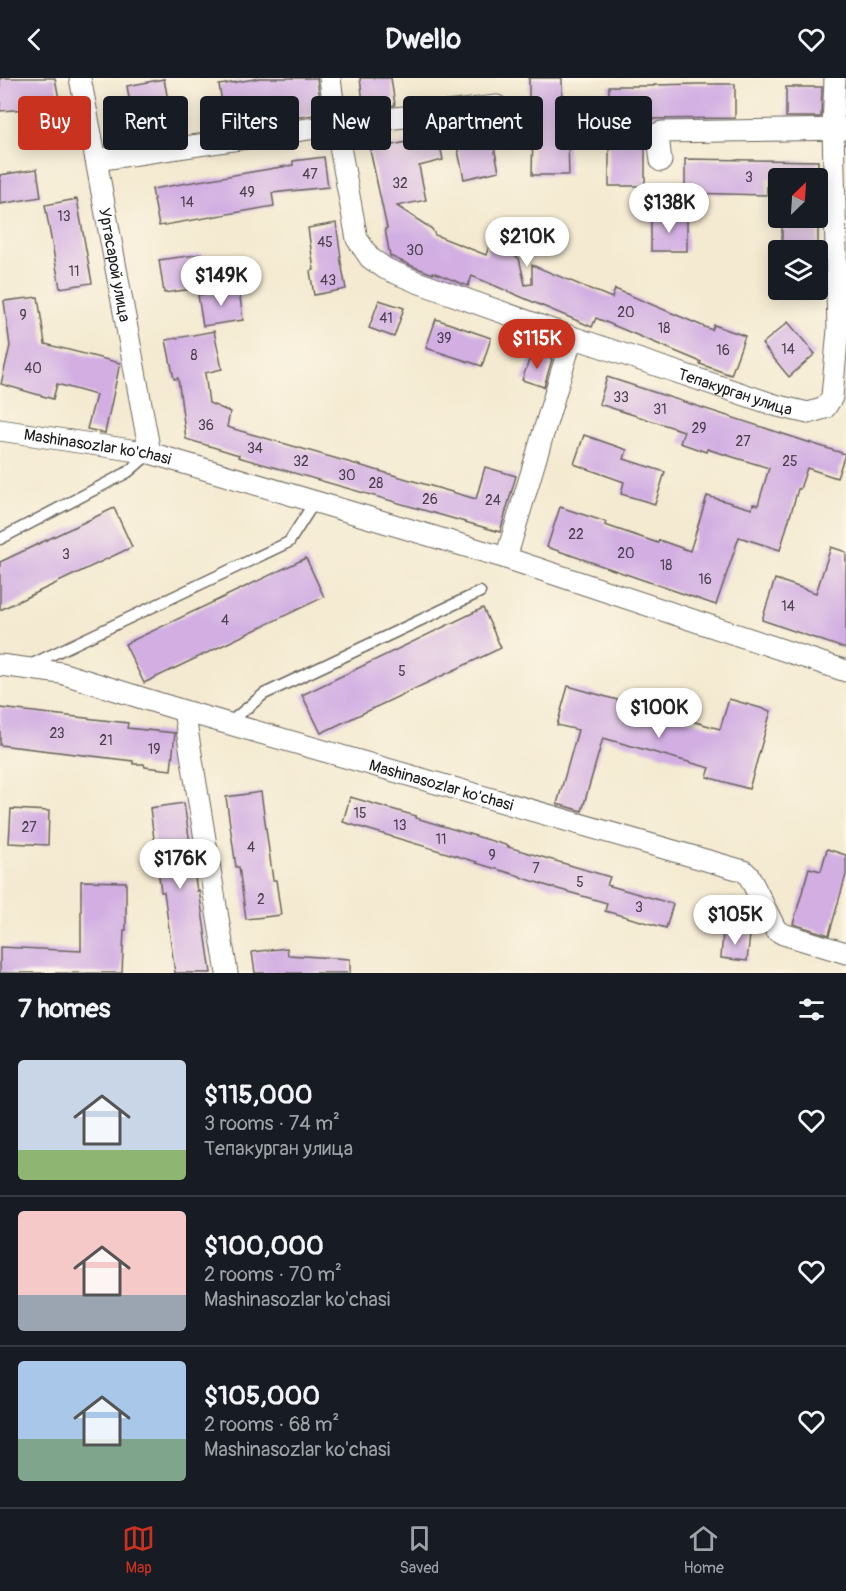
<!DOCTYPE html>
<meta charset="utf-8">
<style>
:root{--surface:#171b24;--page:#20242c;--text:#f1f3f6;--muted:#9ea1a6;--line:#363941;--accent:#c8321e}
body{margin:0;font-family:Pangolin,sans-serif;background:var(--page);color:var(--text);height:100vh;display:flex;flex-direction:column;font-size:22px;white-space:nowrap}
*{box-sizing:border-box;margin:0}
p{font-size:20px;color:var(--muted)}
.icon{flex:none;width:33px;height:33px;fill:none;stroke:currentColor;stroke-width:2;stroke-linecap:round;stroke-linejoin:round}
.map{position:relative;height:895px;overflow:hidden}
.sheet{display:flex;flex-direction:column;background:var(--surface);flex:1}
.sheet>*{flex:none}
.hud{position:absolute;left:18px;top:18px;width:810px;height:54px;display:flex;gap:12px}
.needle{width:39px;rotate:25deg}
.controls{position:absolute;left:768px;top:90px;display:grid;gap:12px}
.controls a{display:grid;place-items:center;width:60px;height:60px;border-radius:6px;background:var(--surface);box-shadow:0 3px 15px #0003;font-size:30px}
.price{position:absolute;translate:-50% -51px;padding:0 14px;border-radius:21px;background:#fff;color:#222;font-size:20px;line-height:39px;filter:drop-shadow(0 2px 3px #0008)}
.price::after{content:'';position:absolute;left:50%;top:36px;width:18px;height:14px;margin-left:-9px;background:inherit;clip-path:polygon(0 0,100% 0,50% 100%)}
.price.selected{background:var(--accent);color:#fff}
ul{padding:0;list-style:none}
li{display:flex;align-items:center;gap:18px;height:150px;padding:0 18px}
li+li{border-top:2px solid var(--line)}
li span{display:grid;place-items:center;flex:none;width:168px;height:120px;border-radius:6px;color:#555}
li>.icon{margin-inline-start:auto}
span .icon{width:72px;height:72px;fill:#fffc;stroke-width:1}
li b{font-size:26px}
h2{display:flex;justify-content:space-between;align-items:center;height:72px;padding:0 18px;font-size:26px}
.pill{padding:0 21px;border-radius:6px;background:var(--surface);box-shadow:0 3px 15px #0003;font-size:21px;line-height:54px}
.pill.selected{background:var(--accent);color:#fff}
header{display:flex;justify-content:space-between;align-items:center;height:78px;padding:0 18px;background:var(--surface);font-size:27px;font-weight:800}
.menu{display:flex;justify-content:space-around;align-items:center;height:84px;border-top:2px solid var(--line);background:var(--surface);font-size:16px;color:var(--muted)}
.menu a{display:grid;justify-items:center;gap:3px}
.menu .selected{color:var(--accent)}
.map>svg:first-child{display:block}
</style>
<header><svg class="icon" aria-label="back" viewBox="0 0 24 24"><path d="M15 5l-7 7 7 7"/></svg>Dwello<svg class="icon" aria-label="heart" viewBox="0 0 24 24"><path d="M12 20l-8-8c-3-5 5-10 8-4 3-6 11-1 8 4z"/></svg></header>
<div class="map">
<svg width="846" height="895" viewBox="0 0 846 895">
<rect width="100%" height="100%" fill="#fcf5e5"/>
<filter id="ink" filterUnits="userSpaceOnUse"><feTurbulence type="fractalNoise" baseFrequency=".0167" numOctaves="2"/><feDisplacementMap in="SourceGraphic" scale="12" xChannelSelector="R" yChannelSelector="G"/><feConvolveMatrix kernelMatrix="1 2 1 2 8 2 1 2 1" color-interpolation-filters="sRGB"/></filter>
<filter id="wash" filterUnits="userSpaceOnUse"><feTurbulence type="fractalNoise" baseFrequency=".008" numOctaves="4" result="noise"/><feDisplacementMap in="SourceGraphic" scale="24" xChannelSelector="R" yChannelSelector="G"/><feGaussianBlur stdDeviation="1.35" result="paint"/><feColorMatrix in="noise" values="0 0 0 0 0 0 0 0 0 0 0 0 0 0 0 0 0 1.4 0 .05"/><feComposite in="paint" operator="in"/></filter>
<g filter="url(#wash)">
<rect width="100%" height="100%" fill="#f4ead1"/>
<g id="blocks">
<!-- building -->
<g fill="#d2aee3">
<polygon points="0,0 55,0 66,58 34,64 28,31 0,33"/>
<polygon points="260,0 317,0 322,36 286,41 284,34 226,46 219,7"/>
<polygon points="360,0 391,0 395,27 364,31"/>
<polygon points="529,0 562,0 562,19 566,19 565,63 568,63 569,97 532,97 533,53 529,53"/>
<polygon points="164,1 174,54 136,61 127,8"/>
<polygon points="698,6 735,6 735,40 645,41 645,108 609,108 609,8 654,8 654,7"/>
<polygon points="786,9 822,9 821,39 786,39"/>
<polygon points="438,57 443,82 419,88 426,122 397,128 432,151 435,157 486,177 489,168 519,180 525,207 532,206 532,187 612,220 615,211 712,252 714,247 745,258 731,297 700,286 701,284 596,240 592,249 472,198 468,208 433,194 433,196 412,188 390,178 385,151 387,150 370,72"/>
<polygon points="492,60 499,93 464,101 457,68"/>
<polygon points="324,79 328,109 272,115 274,128 159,148 152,111 293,87 293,83"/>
<polygon points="685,81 818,83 818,100 767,100 767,117 685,115"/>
<polygon points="37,91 41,119 0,126 0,97"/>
<polygon points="77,121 92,205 60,210 45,127"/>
<polygon points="651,139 687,140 687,173 651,173"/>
<rect x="782" y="140" width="36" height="32"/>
<polygon points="336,145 341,179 340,179 346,211 314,217 310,193 314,192 308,150"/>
<polygon points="202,176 207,209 164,215 159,182"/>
<polygon points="239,211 243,242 203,248 198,217"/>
<polygon points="38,219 45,266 120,285 105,355 87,351 96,317 57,306 53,321 1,306 10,268 4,223"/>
<polygon points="379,222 404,230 394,259 369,250"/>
<polygon points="436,241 491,260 482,288 426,270"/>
<polygon points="788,244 815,276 789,299 762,266"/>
<polygon points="214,253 222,291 205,295 209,325 230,334 227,349 476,421 485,389 516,398 500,454 238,379 239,377 186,361 178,300 174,301 166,262"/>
<polygon points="532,274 552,281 544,309 522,302"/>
<polygon points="607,299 845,376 837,400 807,390 800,411 798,411 780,472 739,459 716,527 547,469 560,429 606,444 605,447 658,465 659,462 690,473 707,418 752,431 753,426 758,427 769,390 707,371 706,374 680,365 684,353 599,326"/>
<polygon points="584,357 627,372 624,381 665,394 655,426 621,416 624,404 574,386"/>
<polygon points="114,430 132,469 0,532 0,484"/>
<polygon points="831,469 846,474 846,571 762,542 775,501 816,515"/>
<polygon points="306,480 324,519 144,605 125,566"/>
<polygon points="483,530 501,570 321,655 302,617"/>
<polygon points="568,608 720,651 729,621 771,633 749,711 707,699 710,690 603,660 582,733 557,726 578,652 557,647"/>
<polygon points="0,630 128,645 127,650 175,655 171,692 145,689 144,686 133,686 133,683 0,667"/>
<polygon points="261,714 273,802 276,802 281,837 246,841 239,789 236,789 226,719"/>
<polygon points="350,719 416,738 416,740 509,768 508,769 610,799 607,807 673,826 666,850 605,833 607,825 551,809 520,799 520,798 476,785 477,784 343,744"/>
<polygon points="184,725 197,813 199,812 211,895 175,895 164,814 161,814 150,730"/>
<polygon points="11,731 49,733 48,767 9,765"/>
<polygon points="827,771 846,777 846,797 829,857 793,846 809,790 821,793"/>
<polygon points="81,803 126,804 126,852 124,852 122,895 0,895 0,869 81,873"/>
<polygon points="723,854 750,857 747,883 721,880"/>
<polygon points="287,870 288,877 350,881 350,895 255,895 252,874"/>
</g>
</g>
</g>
<g filter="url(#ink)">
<use href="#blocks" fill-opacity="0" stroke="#68645b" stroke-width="1.5"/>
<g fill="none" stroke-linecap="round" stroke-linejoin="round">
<!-- service casing -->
<g stroke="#68645b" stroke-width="13">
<g id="service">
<polyline points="0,461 128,394 150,375"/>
<polyline points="28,588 289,464 315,423"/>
<polyline points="229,645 264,616 480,514"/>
</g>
</g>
<!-- minor casing -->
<g stroke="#68645b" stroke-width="23">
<g id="minor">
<path id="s1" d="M80,0L96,82L150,375"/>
<path id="s2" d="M330,0L336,47L357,161L370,180L386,191L417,204L572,259L778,328L808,335L825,330L832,319L838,251L833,51L835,0"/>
<polyline points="96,82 336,47 497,28"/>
<polyline points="661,83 658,58 659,55 662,54 845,51"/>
<path id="s3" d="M0,352L150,375L506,480L846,593"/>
<polyline points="506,480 572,259"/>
<path id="s4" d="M0,587L61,595L184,633L744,793L749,798L776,852L783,856L846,875"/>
<polyline points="184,633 227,895"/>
</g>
</g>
<!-- service -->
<use href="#service" stroke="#fff" stroke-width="10"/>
<!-- minor -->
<use href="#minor" stroke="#fff" stroke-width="21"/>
</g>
</g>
<g text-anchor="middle" stroke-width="6" stroke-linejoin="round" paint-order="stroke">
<!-- number labels -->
<g font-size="14" fill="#4a404e">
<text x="310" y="101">47</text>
<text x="749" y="104">3</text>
<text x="400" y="110">32</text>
<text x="247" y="119">49</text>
<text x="187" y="129">14</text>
<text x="64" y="143">13</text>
<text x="325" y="169">45</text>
<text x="415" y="177">30</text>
<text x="74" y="198">11</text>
<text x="328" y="207">43</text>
<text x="626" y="239">20</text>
<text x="23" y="242">9</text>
<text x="386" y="245">41</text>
<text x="664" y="255">18</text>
<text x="444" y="265">39</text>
<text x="788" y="276">14</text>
<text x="723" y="277">16</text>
<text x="194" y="282">8</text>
<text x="33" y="295">40</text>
<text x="621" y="324">33</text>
<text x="660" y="336">31</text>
<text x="206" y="352">36</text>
<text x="699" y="355">29</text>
<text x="743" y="368">27</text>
<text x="255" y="375">34</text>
<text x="301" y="388">32</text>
<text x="790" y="388">25</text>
<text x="347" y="402">30</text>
<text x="376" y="410">28</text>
<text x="430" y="426">26</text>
<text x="493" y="427">24</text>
<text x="576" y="461">22</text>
<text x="626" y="480">20</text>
<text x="66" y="481">3</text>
<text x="666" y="492">18</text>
<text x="705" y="506">16</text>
<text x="788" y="533">14</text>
<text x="225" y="547">4</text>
<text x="402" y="598">5</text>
<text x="57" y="660">23</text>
<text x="106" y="667">21</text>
<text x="154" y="676">19</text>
<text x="360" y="740">15</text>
<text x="400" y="752">13</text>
<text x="29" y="754">27</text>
<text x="441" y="766">11</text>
<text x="251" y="774">4</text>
<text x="492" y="782">9</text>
<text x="536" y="795">7</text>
<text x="580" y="809">5</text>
<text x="261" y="826">2</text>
<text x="639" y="834">3</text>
</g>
<!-- street labels -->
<g font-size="16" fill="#1c1c1c" stroke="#fcf5e5">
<text dy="6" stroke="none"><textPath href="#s1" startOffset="190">Уртасарой улица</textPath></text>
<text dy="6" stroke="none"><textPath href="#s2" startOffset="576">Тепакурган улица</textPath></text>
<text dy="6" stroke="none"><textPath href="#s3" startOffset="99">Mashinasozlar ko'chasi</textPath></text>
<text dy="6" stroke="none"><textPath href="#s4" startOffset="458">Mashinasozlar ko'chasi</textPath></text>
</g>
</g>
</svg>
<div class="controls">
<a><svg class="needle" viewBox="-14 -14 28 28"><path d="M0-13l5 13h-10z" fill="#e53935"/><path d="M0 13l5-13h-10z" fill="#9ea1a6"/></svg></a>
<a><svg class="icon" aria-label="layers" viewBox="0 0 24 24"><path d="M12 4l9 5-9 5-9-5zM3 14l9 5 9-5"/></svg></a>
</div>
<b class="price" style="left:669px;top:156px">$138K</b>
<b class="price" style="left:527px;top:190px">$210K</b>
<b class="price" style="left:221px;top:229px">$149K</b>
<b class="price selected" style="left:537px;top:292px">$115K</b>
<b class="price" style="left:659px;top:661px">$100K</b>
<b class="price" style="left:180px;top:812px">$176K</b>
<b class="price" style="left:735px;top:868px">$105K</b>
<div class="hud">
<a class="pill selected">Buy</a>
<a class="pill">Rent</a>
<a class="pill">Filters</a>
<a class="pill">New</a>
<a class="pill">Apartment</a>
<a class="pill">House</a>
</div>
</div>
<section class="sheet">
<h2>7 homes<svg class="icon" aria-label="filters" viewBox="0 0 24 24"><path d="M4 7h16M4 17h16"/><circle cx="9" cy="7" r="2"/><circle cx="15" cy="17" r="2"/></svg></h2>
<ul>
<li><span style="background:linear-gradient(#c9d6e8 75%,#8fb573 0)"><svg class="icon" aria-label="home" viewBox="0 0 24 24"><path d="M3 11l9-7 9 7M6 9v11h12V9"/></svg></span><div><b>$115,000</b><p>3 rooms · 74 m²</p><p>Тепакурган улица</p></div><svg class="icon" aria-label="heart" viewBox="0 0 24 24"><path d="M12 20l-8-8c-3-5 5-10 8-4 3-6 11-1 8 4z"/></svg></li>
<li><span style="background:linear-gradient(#f6c9c9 70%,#9aa5b1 0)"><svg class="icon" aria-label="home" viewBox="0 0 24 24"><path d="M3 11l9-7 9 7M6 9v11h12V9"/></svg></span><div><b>$100,000</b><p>2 rooms · 70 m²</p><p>Mashinasozlar ko'chasi</p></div><svg class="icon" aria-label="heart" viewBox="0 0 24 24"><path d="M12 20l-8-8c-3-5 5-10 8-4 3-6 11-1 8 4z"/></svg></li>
<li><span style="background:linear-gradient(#a9c7e8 65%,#7fa58c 0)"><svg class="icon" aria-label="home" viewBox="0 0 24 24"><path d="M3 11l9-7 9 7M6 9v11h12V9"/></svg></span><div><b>$105,000</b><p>2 rooms · 68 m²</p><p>Mashinasozlar ko'chasi</p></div><svg class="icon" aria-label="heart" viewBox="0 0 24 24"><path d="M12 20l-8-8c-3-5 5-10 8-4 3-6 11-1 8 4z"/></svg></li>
</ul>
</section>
<nav class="menu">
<a class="selected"><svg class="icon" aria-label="map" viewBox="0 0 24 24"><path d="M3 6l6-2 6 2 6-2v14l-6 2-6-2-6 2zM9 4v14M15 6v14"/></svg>Map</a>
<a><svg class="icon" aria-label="saved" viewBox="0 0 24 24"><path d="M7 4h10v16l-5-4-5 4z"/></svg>Saved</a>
<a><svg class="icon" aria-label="home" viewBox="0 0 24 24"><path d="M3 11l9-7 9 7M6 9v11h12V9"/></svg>Home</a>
</nav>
